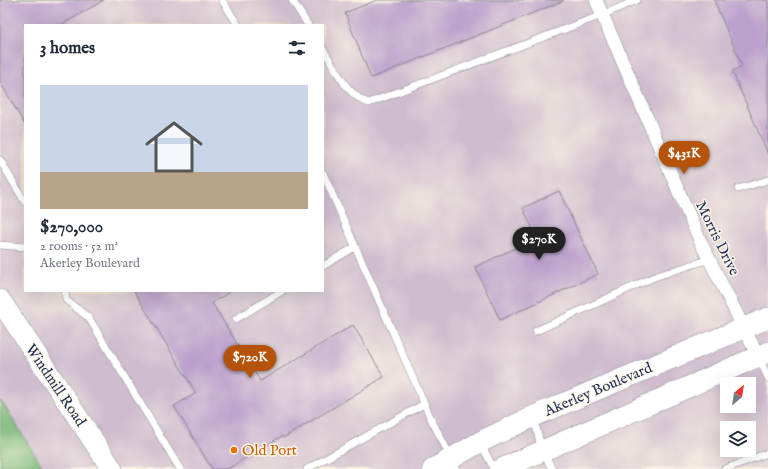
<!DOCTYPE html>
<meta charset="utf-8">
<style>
:root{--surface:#fff;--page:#f2f2f3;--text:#1f2937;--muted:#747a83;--accent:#b45309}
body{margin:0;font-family:"IM FELL English",serif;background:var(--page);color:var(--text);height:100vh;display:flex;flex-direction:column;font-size:15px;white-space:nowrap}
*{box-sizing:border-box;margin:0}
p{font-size:13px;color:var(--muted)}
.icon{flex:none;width:22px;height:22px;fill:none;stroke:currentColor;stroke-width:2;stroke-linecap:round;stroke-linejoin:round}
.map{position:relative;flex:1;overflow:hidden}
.details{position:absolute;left:24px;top:24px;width:300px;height:268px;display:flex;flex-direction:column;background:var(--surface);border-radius:0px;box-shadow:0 4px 16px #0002}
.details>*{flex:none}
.needle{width:26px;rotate:30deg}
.fabs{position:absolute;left:720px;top:377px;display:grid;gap:8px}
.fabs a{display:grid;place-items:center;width:36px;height:36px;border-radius:0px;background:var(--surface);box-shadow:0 4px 16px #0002;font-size:20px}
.price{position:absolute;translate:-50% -34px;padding:0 9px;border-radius:14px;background:var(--accent);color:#fff;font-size:13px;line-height:26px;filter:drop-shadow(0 1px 2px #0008)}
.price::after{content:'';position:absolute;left:50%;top:24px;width:12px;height:9px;margin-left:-6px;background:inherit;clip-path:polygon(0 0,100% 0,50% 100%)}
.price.current{background:#222;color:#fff}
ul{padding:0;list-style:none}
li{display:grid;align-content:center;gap:8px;height:212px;padding:0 16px}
li span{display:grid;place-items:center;height:124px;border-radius:0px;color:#555}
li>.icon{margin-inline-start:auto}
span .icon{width:72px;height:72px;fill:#fffc;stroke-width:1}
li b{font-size:17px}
h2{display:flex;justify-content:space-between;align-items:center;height:48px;padding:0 16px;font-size:17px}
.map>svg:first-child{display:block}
</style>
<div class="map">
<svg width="768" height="469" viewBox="0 0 768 469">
<rect width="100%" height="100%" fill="#fcf5e5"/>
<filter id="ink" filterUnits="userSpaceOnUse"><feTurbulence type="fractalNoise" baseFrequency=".025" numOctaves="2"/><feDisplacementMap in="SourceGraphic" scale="8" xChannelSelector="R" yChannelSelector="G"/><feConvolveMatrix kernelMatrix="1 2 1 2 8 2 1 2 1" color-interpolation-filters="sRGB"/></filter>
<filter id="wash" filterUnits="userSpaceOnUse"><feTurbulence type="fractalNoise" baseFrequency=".012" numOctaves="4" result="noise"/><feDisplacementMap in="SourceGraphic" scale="16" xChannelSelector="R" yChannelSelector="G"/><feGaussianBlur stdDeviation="0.9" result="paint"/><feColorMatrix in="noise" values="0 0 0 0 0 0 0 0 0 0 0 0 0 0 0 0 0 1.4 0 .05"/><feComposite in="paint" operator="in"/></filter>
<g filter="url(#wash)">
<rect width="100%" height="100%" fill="#f6e2c8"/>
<!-- industrial -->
<path fill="#cfbdcf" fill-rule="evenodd" d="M0,0H768V469H44L0,400ZM25,25H323V291H25ZM727,384H749V406H727ZM727,428H749V450H727Z"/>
<!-- forest -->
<polygon fill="#7cb979" stroke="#4c746c" points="0,400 3,404 44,469 0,469"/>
<g id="blocks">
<!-- building -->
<g fill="#bba0cc">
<polygon points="0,0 104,0 61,25 25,25 25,125 0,82"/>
<polygon points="377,0 563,0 563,1 371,78 345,13"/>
<polygon points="714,0 768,0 768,154 732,71 742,66"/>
<polygon points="559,191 598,274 500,320 475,267 537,238 523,208"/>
<polygon points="134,291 231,291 212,303 260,381 353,325 384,377 283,438 282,436 227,469 212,469 174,406 196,393"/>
</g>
</g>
</g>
<g filter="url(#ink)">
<use href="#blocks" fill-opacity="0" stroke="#888893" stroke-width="1"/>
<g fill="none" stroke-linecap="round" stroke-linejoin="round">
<!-- service casing -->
<g stroke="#888893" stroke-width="8">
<g id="service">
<polyline points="222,0 238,25"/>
<polyline points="292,0 308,25"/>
<path d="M323,49C335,67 347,97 369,103L602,15L637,0"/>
<polyline points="0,160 25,202"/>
<polyline points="323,173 431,419 457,469"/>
<polyline points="738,189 768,180"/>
<polyline points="0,245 25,247"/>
<polyline points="323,266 355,247"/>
<polyline points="65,291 66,300 89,318 180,469"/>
<polyline points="236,319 282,291"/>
<polyline points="536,331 654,277 710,259"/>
<polyline points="759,358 768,378"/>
<polyline points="534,419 542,450 552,469"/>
<polyline points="481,444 494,469"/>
<polyline points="307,469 424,404"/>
<polyline points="725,469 768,453"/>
</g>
</g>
<!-- minor casing -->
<g stroke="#888893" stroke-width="14">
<polyline id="minor" points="596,0 701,243 758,356"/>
</g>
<!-- primary casing -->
<g stroke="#888893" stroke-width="22">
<g id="primary">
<polyline points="0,300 112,469"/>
<polyline points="433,469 480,442 534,416 768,318"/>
<polyline points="501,469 768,352"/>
</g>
</g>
<!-- service -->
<use href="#service" stroke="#fff" stroke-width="7"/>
<!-- minor -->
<use href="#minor" stroke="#fff" stroke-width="13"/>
<!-- primary -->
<use href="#primary" stroke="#fff" stroke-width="21"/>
</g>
</g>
<!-- markers -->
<circle fill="#e8710a" stroke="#fcf5e5" stroke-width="1.5" cx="234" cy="450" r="4"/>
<g text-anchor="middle" stroke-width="3" stroke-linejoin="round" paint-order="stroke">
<!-- street labels -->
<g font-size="15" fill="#1b2f5e" stroke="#fcf5e5">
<text transform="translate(718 238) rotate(64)" y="5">Morris Drive</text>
<text transform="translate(56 385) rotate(56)" y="5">Windmill Road</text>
<text transform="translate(598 389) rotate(-23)" y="5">Akerley Boulevard</text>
</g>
<!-- food labels -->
<g font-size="15" fill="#c56008" stroke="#fcf5e5" text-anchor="start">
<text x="242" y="455">Old Port</text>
</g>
</g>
</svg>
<div class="fabs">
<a><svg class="needle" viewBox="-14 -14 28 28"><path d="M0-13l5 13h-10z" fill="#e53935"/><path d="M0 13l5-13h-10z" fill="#747a83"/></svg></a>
<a><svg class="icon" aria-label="layers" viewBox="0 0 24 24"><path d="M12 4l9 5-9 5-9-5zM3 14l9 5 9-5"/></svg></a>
</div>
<b class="price" style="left:684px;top:175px">$431K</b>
<b class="price current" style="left:539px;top:261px">$270K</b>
<b class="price" style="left:250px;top:379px">$720K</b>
<section class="details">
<h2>3 homes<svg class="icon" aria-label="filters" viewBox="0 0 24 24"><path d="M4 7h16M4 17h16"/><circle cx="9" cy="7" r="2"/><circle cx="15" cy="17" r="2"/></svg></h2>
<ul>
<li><span style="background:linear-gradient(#c9d6e8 70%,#b9a48a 0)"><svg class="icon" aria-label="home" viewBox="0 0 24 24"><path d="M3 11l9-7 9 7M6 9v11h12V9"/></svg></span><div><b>$270,000</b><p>2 rooms · 52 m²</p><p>Akerley Boulevard</p></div></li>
</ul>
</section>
</div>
